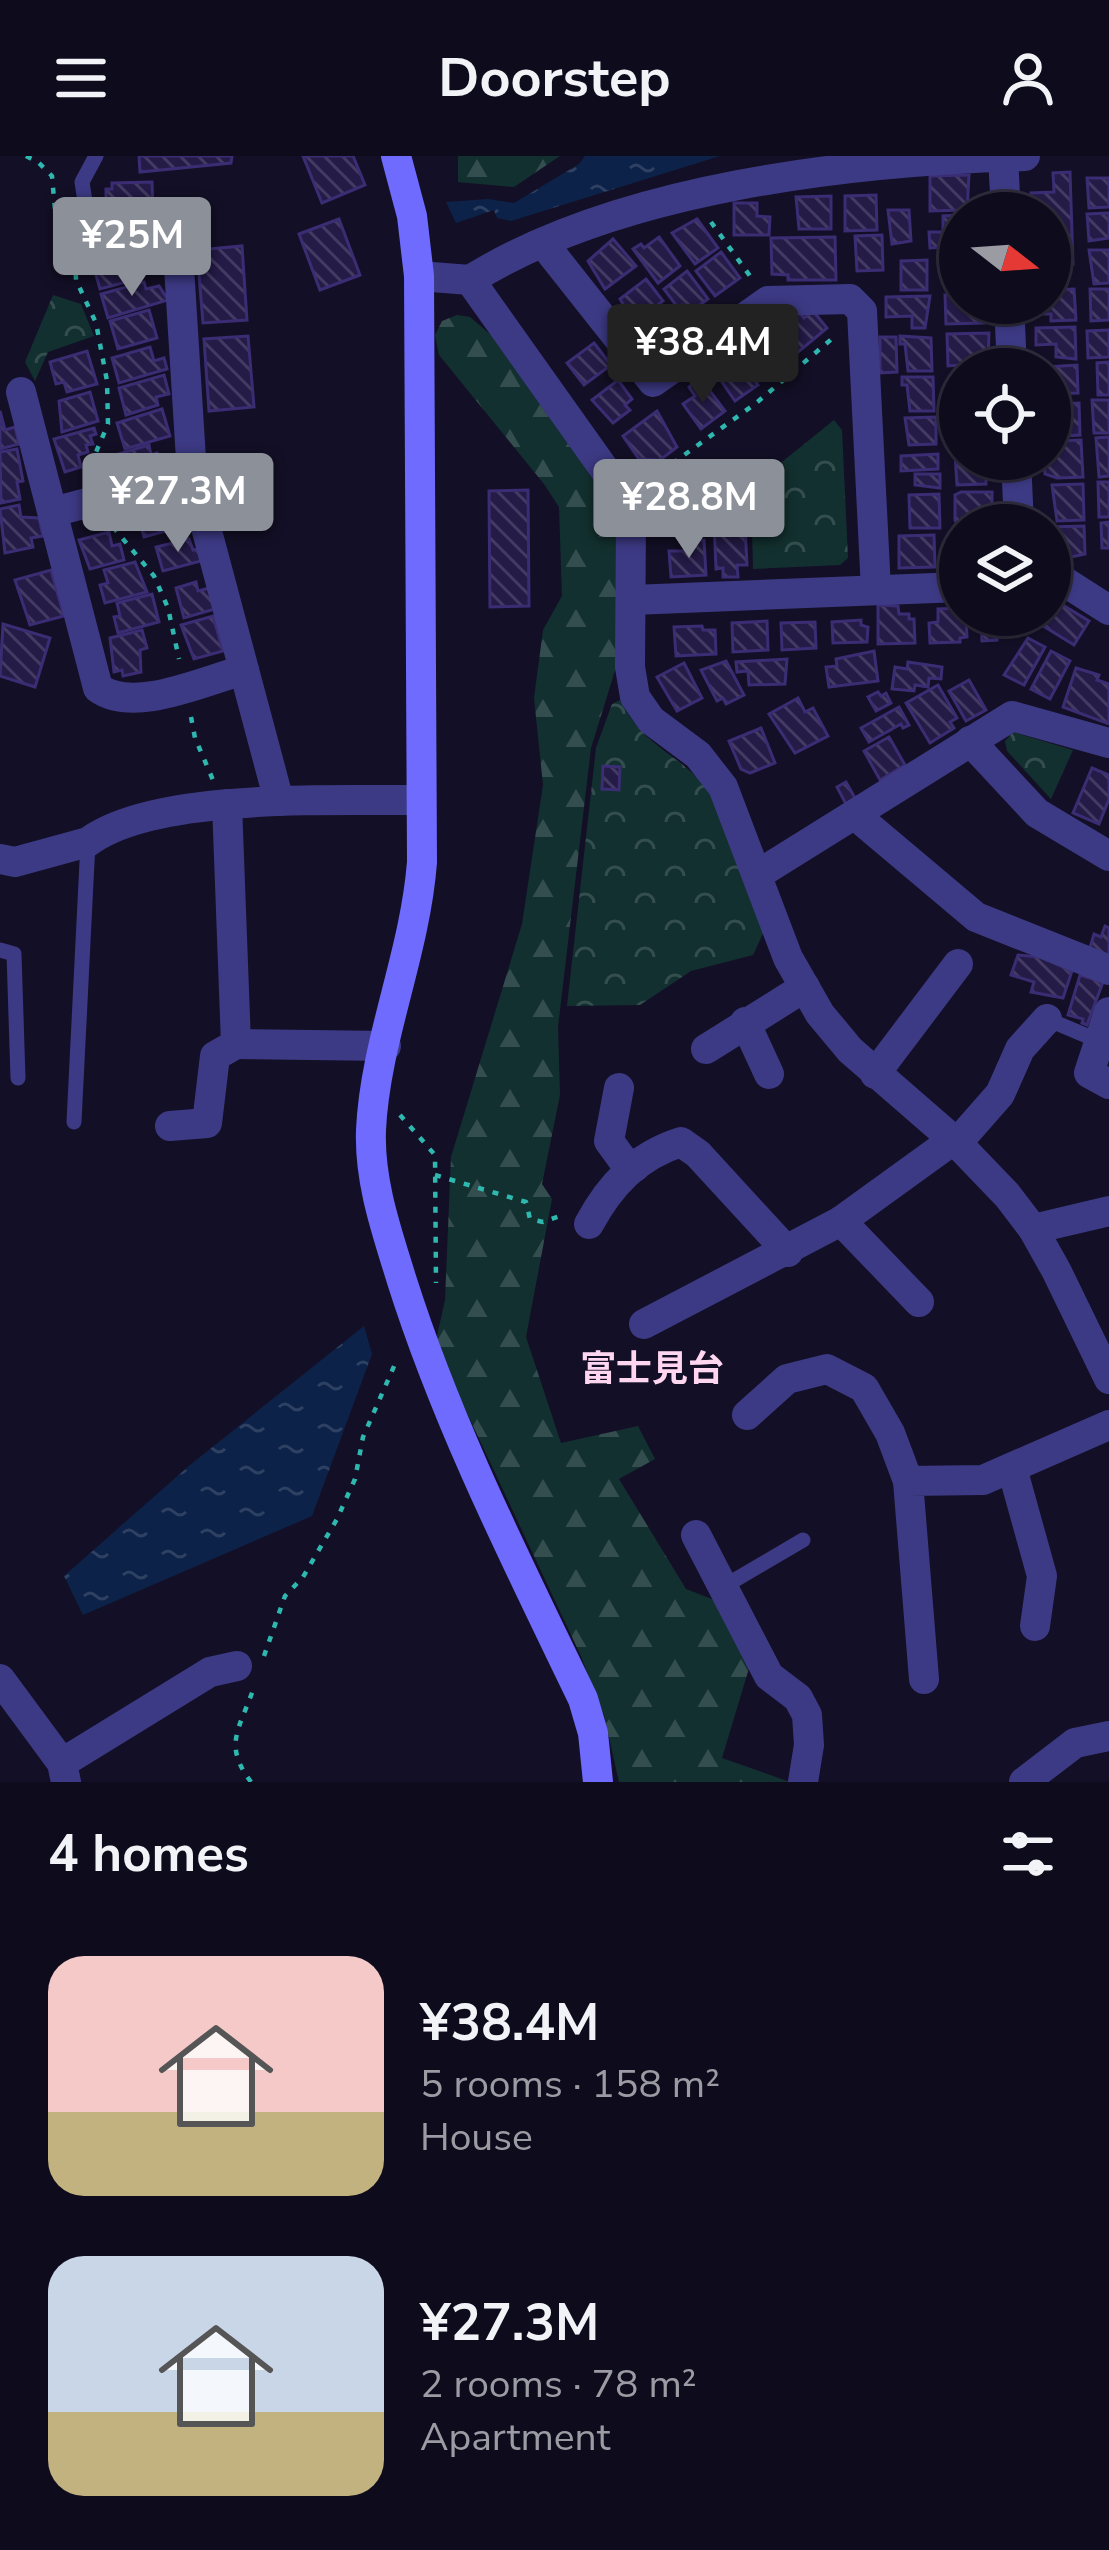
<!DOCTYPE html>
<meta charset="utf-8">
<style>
:root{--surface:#0e0b1c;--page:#1c1929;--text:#f1f3f6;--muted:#9b9ba3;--line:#2e2b3b;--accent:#8c9099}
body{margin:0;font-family:"Nunito Sans","Noto Sans JP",sans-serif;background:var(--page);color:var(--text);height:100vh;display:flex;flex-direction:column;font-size:45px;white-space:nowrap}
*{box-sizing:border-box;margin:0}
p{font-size:39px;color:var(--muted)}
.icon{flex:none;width:66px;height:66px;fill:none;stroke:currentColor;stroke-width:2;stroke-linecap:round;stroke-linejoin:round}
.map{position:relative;height:1626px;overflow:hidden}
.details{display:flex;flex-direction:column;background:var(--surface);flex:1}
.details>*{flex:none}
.needle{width:78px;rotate:107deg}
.tools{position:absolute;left:939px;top:36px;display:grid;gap:24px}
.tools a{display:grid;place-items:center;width:132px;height:132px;border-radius:50%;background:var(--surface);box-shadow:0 3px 9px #0004,0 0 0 3px var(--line);font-size:60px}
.price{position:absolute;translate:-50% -102px;padding:0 27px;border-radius:12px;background:var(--accent);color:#fff;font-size:39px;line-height:78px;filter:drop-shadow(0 3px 6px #0008)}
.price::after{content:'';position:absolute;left:50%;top:72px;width:36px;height:27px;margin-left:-18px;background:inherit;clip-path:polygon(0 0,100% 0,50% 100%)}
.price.active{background:#222;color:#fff}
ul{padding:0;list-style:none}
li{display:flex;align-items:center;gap:36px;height:300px;padding:0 48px}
li span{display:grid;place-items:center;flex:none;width:336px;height:240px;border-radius:36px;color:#555}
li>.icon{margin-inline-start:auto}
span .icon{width:144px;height:144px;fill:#fffc;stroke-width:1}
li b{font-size:51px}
h2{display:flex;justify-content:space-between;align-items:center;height:144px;padding:0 48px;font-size:51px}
header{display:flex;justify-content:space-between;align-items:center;height:156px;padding:0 48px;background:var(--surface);font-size:54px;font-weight:700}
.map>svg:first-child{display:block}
</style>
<header><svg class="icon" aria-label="menu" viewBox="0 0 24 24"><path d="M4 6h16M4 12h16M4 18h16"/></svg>Doorstep<svg class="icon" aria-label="person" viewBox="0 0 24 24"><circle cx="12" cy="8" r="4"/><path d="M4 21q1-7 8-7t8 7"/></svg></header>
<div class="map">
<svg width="1109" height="1626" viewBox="0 0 1109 1626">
<defs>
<pattern id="forest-firs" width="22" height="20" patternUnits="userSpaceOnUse" patternTransform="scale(3)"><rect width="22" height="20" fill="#12302f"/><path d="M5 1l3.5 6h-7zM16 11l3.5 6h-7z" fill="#344d4e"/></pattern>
<pattern id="park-crowns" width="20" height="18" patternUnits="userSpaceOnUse" patternTransform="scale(3)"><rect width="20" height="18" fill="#12302f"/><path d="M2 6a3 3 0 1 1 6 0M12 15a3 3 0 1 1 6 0" fill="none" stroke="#344d4e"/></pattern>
<pattern id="water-ripples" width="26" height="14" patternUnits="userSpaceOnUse" patternTransform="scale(3)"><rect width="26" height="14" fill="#0c2248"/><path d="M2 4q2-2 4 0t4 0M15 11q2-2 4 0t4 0" fill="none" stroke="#2f4163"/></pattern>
<pattern id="building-back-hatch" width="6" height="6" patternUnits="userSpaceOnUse" patternTransform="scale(3)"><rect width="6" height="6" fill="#241b47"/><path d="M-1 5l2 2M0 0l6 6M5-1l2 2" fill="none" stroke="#433b63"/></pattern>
</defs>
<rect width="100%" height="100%" fill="#130f26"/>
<!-- forest -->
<g fill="url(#forest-firs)">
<polygon points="458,0 560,0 514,31 458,26"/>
<polygon points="457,159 470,161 491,179 607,343 616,368 617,508 591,592 558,871 560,939 542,1028 552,1043 526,1181 561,1287 638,1270 655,1303 619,1323 686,1433 717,1445 750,1509 722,1602 790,1626 619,1626 604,1559 580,1498 435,1189 445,1144 451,1001 522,768 543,629 534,542 543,474 562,440 559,351 544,328 439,199 435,179 442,165"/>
</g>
<!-- park -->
<g fill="url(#park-crowns)">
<polygon points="53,139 81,148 94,180 48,196 35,225 25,206"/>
<polygon points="834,264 842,274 848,402 840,409 753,413 751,331"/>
<path d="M620,544C644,591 676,596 706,631C738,669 750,725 766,771L753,799L691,815L640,849L567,850L596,592L612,548Z"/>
<polygon points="1013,576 1073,594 1051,643 1007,595 1005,585"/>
</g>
<!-- water -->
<g fill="url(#water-ripples)">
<polygon points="585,0 720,0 511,65 497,62 494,54 456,67 446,46 488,43 514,47 579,8"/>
<polygon points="364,1170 372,1198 312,1360 83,1459 64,1420 190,1309"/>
</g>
<!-- building -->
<g fill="url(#building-back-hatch)" stroke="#3b2d73" stroke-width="3">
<polygon points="139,0 232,0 231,7 140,16"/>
<polygon points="303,0 353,0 365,29 322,47"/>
<polygon points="1070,16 1073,108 1065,108 1066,129 1050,130 1050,57 1032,57 1031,37 1054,36 1053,17"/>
<polygon points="969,19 967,54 930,55 930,20"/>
<polygon points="1087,22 1109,22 1109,51 1089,52"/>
<polygon points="152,26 154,89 114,90 113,47 106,47 106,33 112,33 112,27"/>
<polygon points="876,39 877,74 845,75 845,40"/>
<polygon points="831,40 831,73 799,73 796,41"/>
<polygon points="734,47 757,47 757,60 770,61 769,79 734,79"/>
<polygon points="888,54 909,54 911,85 892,88"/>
<polygon points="1109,57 1109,82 1089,85 1087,58"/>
<polygon points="960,59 960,90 930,92 929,76 943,76 943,60"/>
<polygon points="339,63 360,119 320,134 299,78"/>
<polygon points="697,63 718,92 695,108 672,77"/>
<polygon points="882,79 883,114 857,115 855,80"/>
<polygon points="659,81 680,110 658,127 633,93 641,88 644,92"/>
<polygon points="835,81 836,124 788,124 788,119 772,118 771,82"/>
<polygon points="613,83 636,110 605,133 588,105"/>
<polygon points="242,90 247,164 203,167 197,94"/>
<polygon points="1089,94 1109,94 1109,127 1094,128"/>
<polygon points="721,96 740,122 715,140 696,115"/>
<polygon points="960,97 960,133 951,133 951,123 944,123 944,98"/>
<polygon points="110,100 111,104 135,102 141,122 100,133 92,105"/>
<polygon points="927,104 927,134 901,134 901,105"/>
<polygon points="687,115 708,143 688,158 682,149 678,152 664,133"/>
<polygon points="646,123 663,145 634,167 620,143"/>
<polygon points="144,126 146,133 159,130 168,144 108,162 101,138"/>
<polygon points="1074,133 1076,164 1051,165 1051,158 1043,158 1043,147 1050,147 1050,134"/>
<polygon points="1090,133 1109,133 1109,164 1091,165"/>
<polygon points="960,138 960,147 983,147 984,167 946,168 945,139"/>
<polygon points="930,140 925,172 912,172 912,160 886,161 886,141"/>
<polygon points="668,151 686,176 663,198 658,191 652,196 636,174"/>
<polygon points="149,154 157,182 118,193 110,165"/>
<polygon points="813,155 827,172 797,197 777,174 799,156 804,162"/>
<polygon points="1075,171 1076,203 1056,201 1056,188 1036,189 1036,172"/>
<polygon points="1109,174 1109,201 1088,202 1087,175"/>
<polygon points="989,177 988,207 948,210 947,178"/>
<polygon points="248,180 254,251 209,255 204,183"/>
<polygon points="774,180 790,203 761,221 747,201"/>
<polygon points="900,180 931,182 932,215 908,215 905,188 900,188"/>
<polygon points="880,181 896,181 897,216 880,217"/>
<polygon points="594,187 611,209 584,229 567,207"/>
<polygon points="150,191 154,205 164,202 167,213 119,227 112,202"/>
<polygon points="87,195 97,228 67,236 64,226 56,228 50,206"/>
<polygon points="739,202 758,229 735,245 713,213"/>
<polygon points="1109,206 1109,239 1098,239 1097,207"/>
<polygon points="1077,209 1078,237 1050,238 1047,211"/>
<polygon points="164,219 169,238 156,241 158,249 126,259 119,232"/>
<polygon points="902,221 933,221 934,255 910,255 907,229 902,229"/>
<polygon points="960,221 960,252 951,252 950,222"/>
<polygon points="618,224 632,243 625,249 630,254 613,267 592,244"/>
<polygon points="694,227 698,231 704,227 725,255 701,273 683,248 695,240 689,231"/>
<polygon points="90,236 98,265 62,276 59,245"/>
<polygon points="1092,244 1109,244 1109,277 1094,277"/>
<polygon points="1079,247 1080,279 1050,281 1054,248"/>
<polygon points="162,253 170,280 125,293 117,267"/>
<polygon points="0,255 5,274 15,271 19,288 0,293"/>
<polygon points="657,255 677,291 660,304 639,303 623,280"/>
<polygon points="955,258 960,258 960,291 951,291 951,261"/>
<polygon points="936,261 936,288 909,289 905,262"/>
<polygon points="94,272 96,278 90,280 93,288 86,289 88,296 78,299 81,311 65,316 54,283"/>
<polygon points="1109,281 1109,320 1099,321 1096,282"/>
<polygon points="1081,284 1083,321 1057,322 1045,318 1044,303 1050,303 1053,297 1055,285"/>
<polygon points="149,289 151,299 157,297 160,310 109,328 102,303"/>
<polygon points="17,293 23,325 17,326 20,343 1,347 0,296"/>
<polygon points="938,298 938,313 901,315 901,300"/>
<polygon points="955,298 960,298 960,303 992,303 992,323 986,323 986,328 957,329"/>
<polygon points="915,318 940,318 940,332 915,329"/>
<polygon points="1098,326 1109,326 1109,361 1099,361"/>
<polygon points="1083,328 1084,364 1057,365 1052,329"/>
<polygon points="528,334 529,450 490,451 489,335"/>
<polygon points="961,336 992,336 992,351 985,369 959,371 955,364 955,339"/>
<polygon points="939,338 940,372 910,372 909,339"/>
<polygon points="176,346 181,363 168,367 170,374 144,381 137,354"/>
<polygon points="19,349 21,361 39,362 43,380 31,382 33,391 5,397 0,353"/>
<polygon points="744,349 747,409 737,409 738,421 723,421 723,412 716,413 714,365 728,365 728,350"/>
<polygon points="1109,366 1109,392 1102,392 1101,367"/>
<polygon points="1084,370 1085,398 1052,405 1050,371"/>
<polygon points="109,376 112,390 120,388 124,404 90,413 79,384"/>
<polygon points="934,379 935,411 899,412 899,380"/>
<polygon points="189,383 193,394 198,393 201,405 163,415 156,391"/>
<polygon points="704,384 706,419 671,421 669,395 688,395 687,385"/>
<polygon points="135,406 147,436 105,447 100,429 108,427 104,414"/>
<polygon points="51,414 64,460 30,469 15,424"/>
<polygon points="196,426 198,435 209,432 215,453 184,462 176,432"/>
<polygon points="152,438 159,466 118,477 114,461 120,460 117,447"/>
<polygon points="1053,443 1089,465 1074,489 1032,463 1035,459 1050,459"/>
<polygon points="878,449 898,450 899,458 909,458 909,463 914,463 915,487 878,488"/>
<polygon points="960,452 960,459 966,459 967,481 960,482 960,486 930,487 929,467 938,466 938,453"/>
<polygon points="981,459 1016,459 1016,466 1005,472 1006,479 997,479 997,484 982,485"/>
<polygon points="213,460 223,495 194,503 181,469"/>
<polygon points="861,464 861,469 868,471 867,486 833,487 832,466"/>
<polygon points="767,465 768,494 733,496 732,467"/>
<polygon points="815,466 816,492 782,494 781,467"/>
<polygon points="3,468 50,482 35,531 0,520"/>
<polygon points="702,470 703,474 715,474 716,498 676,500 674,471"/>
<polygon points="142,474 147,492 140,494 141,516 123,520 122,514 114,516 110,482"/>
<polygon points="1028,482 1045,491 1024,529 1004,519"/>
<polygon points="874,495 878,525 829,531 826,511 837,510 836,503"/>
<polygon points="1051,495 1070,505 1050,543 1031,533"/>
<polygon points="787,503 785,528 749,529 748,515 737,516 736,506"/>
<polygon points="726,505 744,539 726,548 723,542 717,545 701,514"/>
<polygon points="908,506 942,511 941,523 929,522 928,531 915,529 914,535 892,533 895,511 907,513"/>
<polygon points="684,507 702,542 677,555 657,521"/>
<polygon points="1076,512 1099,519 1097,524 1109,528 1109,568 1063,551"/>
<polygon points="969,524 986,554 966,565 949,535"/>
<polygon points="938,529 957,562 950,566 954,572 930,587 906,547"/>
<polygon points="878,536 881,540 886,537 891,547 876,555 868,541"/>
<polygon points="798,542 805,556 813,552 828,580 795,597 769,558"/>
<polygon points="899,551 909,569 903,572 901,568 869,586 861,572"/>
<polygon points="761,572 775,607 750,617 741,613 729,585"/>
<polygon points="889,581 905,609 880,624 864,595"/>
<polygon points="603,610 620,611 619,634 602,633"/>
<polygon points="1092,612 1109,619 1109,643 1099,668 1073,657"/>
<polygon points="846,626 855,642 846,648 837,631"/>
<polygon points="1105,770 1109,772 1109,801 1089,795 1094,778 1101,781"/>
<polygon points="1018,799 1040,801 1072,815 1063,842 1031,836 1034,826 1011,819"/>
<polygon points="1080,819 1103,826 1087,869 1082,867 1083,863 1068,859"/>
</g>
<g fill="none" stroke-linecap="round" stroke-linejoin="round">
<!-- path -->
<g stroke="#2fb8b0" stroke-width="4.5" stroke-dasharray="6 9" stroke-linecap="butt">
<polyline points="26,0 38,6 52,20 55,54 75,101 76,124 96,167 107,225 108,268 88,315"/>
<polyline points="711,66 750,120"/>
<polyline points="648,325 755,248 834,181"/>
<polyline points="113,371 154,420 168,452 179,503"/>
<polyline points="191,561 195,582 213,624"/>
<polyline points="400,959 435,999 436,1127"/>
<polyline points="435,1019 526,1046 530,1063 543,1066 560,1060"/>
<polyline points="264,1500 285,1440 303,1421 337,1363 355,1323 363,1281 395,1208 401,1205"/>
<path d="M251,1626C223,1589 239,1574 253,1534"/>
</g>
<!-- lane -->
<g stroke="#3d3a85" stroke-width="15">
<polyline points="89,71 82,26 96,0"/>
<polyline points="0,794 14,798 18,922"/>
<polyline points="1047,863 1099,885"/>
<polyline points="74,966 88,686"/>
<polyline points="723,1431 803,1384"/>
</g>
<!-- street -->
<g stroke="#3d3a85" stroke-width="30">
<polyline points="1003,1 1006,57"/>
<polyline points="176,63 192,319 279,645"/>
<polyline points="543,87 653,226 768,145 850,143 862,155 876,434"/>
<polyline points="419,120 470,124 624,341 631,364 630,511 635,541 651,564 698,599 723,631 788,802 820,858 850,894 957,987 1007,1039 1033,1073 1056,1114 1109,1223"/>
<path d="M470,124C619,31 852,5 1025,0"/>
<polyline points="1009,147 1012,213"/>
<path d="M21,236L98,532C134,558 203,525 244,514"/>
<polyline points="1016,303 1019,369"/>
<polyline points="53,356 192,319"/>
<polyline points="1050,427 1065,426 1109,454"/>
<polyline points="632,444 960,431"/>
<polyline points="970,585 1037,657 1109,700"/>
<polyline points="855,659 976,761 1109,814"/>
<path d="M0,703L15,706L88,686C155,636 337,645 421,644"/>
<polyline points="757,719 1012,560 1109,587"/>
<polyline points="1109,856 1089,917 1109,928"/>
<polyline points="745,866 769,918"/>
<polyline points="236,888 386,890"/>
<polyline points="706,893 805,831"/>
<polyline points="875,918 958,808"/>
<polyline points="619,932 609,985 622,1003 635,1011"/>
<polyline points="170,970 207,967 215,900 236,888 227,648"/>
<polyline points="957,987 1000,938 1020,893 1047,863"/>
<polyline points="841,1065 919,1146"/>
<path d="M589,1068C610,1029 637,1000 681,986L698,998L788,1096"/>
<polyline points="1033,1073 1109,1055"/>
<polyline points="644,1168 841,1065 953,984"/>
<polyline points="747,1259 787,1223 827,1213 864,1232 890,1277 908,1325"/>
<polyline points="1012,1312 1042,1420 1035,1470"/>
<polyline points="696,1379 769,1520 798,1542 807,1559 809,1589 803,1626"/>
<polyline points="0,1523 62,1607 66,1626"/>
<polyline points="924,1523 908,1325 983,1324 1109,1269"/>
<polyline points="62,1607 210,1516 237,1510"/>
<polyline points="1024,1626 1075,1587 1109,1580"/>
</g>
<!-- secondary -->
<path stroke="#6f6bff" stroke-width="30" d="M396,0L412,60L419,120L422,706C415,798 375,885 371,974C369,1026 387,1076 402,1125C448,1270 517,1406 583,1543L593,1577L598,1626"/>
</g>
<g text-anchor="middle" stroke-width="12" stroke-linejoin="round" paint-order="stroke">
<!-- quarter labels -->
<g font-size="36" font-weight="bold" fill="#ffd6f0" stroke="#130f26">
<text x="652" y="1225">富士見台</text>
</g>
</g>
</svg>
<div class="tools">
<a><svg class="needle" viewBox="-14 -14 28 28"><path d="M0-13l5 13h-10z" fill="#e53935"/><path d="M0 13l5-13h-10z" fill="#9b9ba3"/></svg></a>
<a><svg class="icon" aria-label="locate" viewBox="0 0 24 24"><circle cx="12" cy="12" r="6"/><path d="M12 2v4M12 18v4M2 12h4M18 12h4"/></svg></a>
<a><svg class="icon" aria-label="layers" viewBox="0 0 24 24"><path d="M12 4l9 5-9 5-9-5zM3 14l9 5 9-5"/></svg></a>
</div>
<b class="price" style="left:132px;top:143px">¥25M</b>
<b class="price active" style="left:703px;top:250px">¥38.4M</b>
<b class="price" style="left:178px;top:399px">¥27.3M</b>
<b class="price" style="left:689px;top:405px">¥28.8M</b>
</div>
<section class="details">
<h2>4 homes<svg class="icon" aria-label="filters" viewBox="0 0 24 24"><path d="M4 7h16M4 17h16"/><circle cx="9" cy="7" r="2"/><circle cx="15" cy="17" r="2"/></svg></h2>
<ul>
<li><span style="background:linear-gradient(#f6c9c9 65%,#c2b280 0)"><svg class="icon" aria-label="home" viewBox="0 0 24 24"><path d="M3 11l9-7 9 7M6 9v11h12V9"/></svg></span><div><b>¥38.4M</b><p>5 rooms · 158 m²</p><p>House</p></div></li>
<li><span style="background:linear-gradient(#c9d6e8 65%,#c2b280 0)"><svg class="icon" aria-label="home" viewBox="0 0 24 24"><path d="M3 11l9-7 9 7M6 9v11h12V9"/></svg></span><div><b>¥27.3M</b><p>2 rooms · 78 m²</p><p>Apartment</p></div></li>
</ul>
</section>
